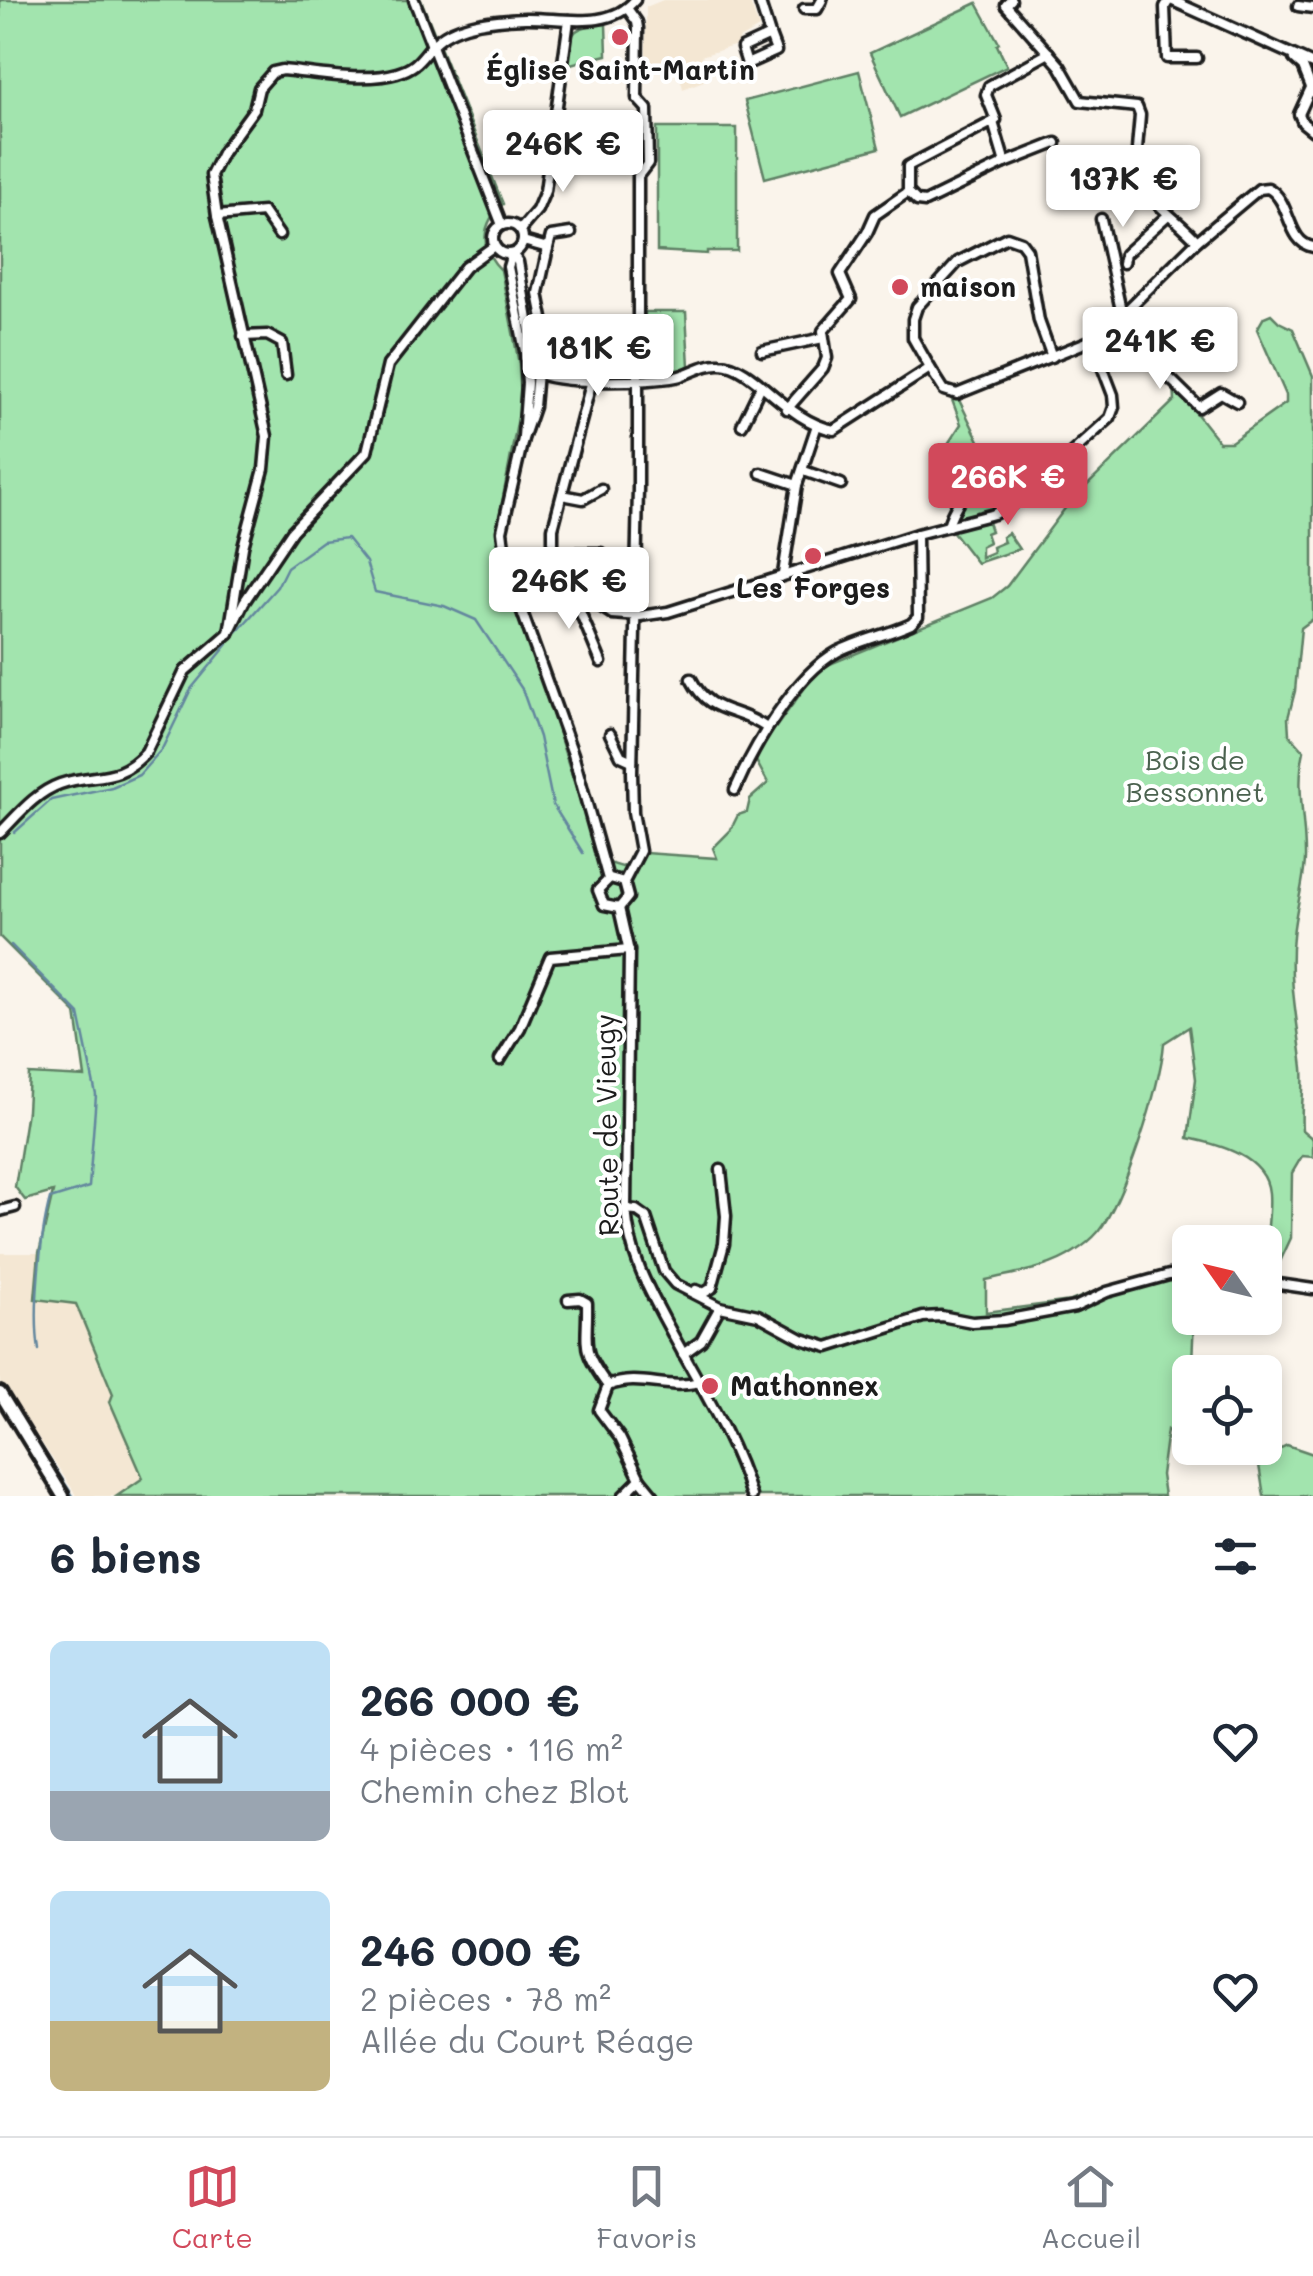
<!DOCTYPE html>
<html lang="fr">
<meta charset="utf-8">
<style>
:root{--surface:#fff;--page:#f6f6f7;--text:#1f2937;--muted:#747a83;--line:#e0e1e3;--accent:#d1495b}
body{margin:0;font-family:Mali,sans-serif;background:var(--page);color:var(--text);height:100vh;display:flex;flex-direction:column;font-size:38px;white-space:nowrap}
*{box-sizing:border-box;margin:0}
p{font-size:32px;color:var(--muted)}
.icon{flex:none;width:55px;height:55px;fill:none;stroke:currentColor;stroke-width:2;stroke-linecap:round;stroke-linejoin:round}
.map{position:relative;height:1496px;overflow:hidden}
.sheet{display:flex;flex-direction:column;background:var(--surface);flex:1}
.sheet>*{flex:none}
.needle{width:65px;rotate:304deg}
.tools{position:absolute;left:1172px;top:1225px;display:grid;gap:20px}
.tools a{display:grid;place-items:center;width:110px;height:110px;border-radius:15px;background:var(--surface);box-shadow:0 5px 15px #0003;font-size:50px}
.price{position:absolute;translate:-50% -85px;padding:0 22px;border-radius:10px;background:#fff;color:#222;font-size:32px;line-height:65px;filter:drop-shadow(0 2px 5px #0008)}
.price::after{content:'';position:absolute;left:50%;top:60px;width:30px;height:22px;margin-left:-15px;background:inherit;clip-path:polygon(0 0,100% 0,50% 100%)}
.price.active{background:var(--accent);color:#fff}
ul{padding:0;list-style:none}
li{display:flex;align-items:center;gap:30px;height:250px;padding:0 50px}
li span{display:grid;place-items:center;flex:none;width:280px;height:200px;border-radius:15px;color:#555}
li>.icon{margin-inline-start:auto}
span .icon{width:120px;height:120px;fill:#fffc;stroke-width:1}
li b{font-size:42px}
h2{display:flex;justify-content:space-between;align-items:center;height:120px;padding:0 50px;font-size:42px}
.menu{display:flex;justify-content:space-around;align-items:center;height:140px;border-top:2px solid var(--line);background:var(--surface);font-size:28px;color:var(--muted)}
.menu a{display:grid;justify-items:center;gap:5px}
.menu .active{color:var(--accent)}
.map>svg:first-child{display:block}
</style>
<div class="map">
<svg width="1313" height="1496" viewBox="0 0 1313 1496">
<rect width="100%" height="100%" fill="#faf4eb"/>
<filter id="ink" filterUnits="userSpaceOnUse"><feTurbulence type="fractalNoise" baseFrequency=".01" numOctaves="2"/><feDisplacementMap in="SourceGraphic" scale="20" xChannelSelector="R" yChannelSelector="G"/><feConvolveMatrix kernelMatrix="1 2 1 2 8 2 1 2 1" color-interpolation-filters="sRGB"/></filter>
<g filter="url(#ink)">
<!-- built -->
<g fill="#f4e7d3">
<polygon points="663,0 749,0 759,28 739,39 740,44 701,56 706,80 683,89 677,63 646,63 646,7"/>
<polygon points="0,1253 39,1253 36,1298 76,1304 113,1394 110,1402 143,1479 117,1496 77,1496 8,1392 0,1397"/>
</g>
<!-- green -->
<g fill="#a2e4ae" stroke="#5f8065" stroke-width="2.5">
<path d="M0,0H421L503,204C481,224 479,249 501,270L519,364L521,402L498,524L497,555L534,656L599,860L622,867L645,853L717,858L713,848L730,831L738,815L747,812L750,799L768,783L754,757L815,674L825,666L992,598L1007,586L1069,503L1175,400L1174,385L1219,442H1231L1286,403V395L1257,329L1264,317L1271,314L1279,322L1293,329L1313,376V619L1301,628L1295,691L1288,718L1289,734L1304,751C1295,787 1306,823 1305,859C1304,885 1295,910 1293,936C1288,981 1298,1024 1303,1068C1305,1089 1300,1109 1302,1130L1313,1139V1157L1302,1156L1292,1173L1291,1238L1278,1266L1265,1265C1265,1241 1271,1216 1269,1193C1266,1156 1217,1144 1188,1138L1196,1079L1189,1027L1164,1043C1161,1085 1124,1200 1098,1232C1092,1239 1082,1247 1074,1252C1049,1269 1015,1273 986,1280V1312L1071,1301L1111,1285L1190,1271V1318H1194L1189,1430L1190,1448H1195L1198,1458C1183,1452 1180,1439 1167,1430L1161,1475L1164,1496H117L143,1478L110,1402L113,1394L76,1304L35,1299L39,1253L53,1192L25,1200L15,1187L27,1111L29,1074L85,1077L76,1013L0,937Z"/>
<polygon points="977,3 999,43 997,45 1007,66 900,117 870,53"/>
<path d="M606,24L607,55L566,65C572,30 570,27 606,24Z"/>
<polygon points="859,71 879,148 765,178 745,101"/>
<polygon points="657,128 737,128 737,251 707,251 707,254 657,251"/>
<polygon points="645,312 686,312 689,366 674,373 648,373 645,369"/>
<polygon points="952,400 959,400 988,459 975,472 944,450 961,424"/>
<polygon points="996,470 1016,495 994,509 954,519 953,515 977,480 990,496 1003,484 993,473"/>
<polygon points="988,522 991,531 986,533 989,542 981,546 981,557 993,552 992,547 1004,542 1002,537 1008,533 1019,549 977,563 953,532 956,528"/>
<polygon points="1287,1445 1313,1454 1313,1496 1264,1496 1258,1459"/>
</g>
<g fill="none" stroke-linecap="round" stroke-linejoin="round">
<!-- stream -->
<g stroke="#64879e" stroke-width="2.5">
<polyline points="237,632 277,587 287,567 323,541 347,538 366,562 375,592 444,606 476,620 522,689 539,737 553,805 583,853"/>
<polyline points="14,833 51,800 112,787 139,775 162,749 191,689 228,644"/>
<path d="M11,945L79,1014L96,1095L89,1187L50,1199C40,1236 33,1313 39,1350"/>
<polyline points="9,1396 73,1496"/>
</g>
<!-- minor casing -->
<g stroke="#1c1c1c" stroke-width="15">
<g id="minor">
<polyline points="414,0 502,225"/>
<polyline points="759,0 770,35"/>
<path d="M1011,0L1006,5L1060,66L1080,101L1137,107L1140,115C1139,133 1134,160 1139,178C1147,201 1181,222 1197,241"/>
<polyline points="1169,0 1165,7 1167,58 1197,58"/>
<polyline points="1171,0 1313,64"/>
<polyline points="1298,6 1313,8"/>
<polyline points="804,9 817,9 822,0"/>
<polygon points="770,35 776,51 747,64 742,48"/>
<polyline points="1294,59 1303,67 1313,92"/>
<polyline points="1310,90 1299,114 1303,123 1313,131"/>
<polyline points="993,122 1005,163"/>
<polyline points="908,192 917,201 925,202 1005,163 1056,143"/>
<polyline points="217,216 263,212 279,235"/>
<circle cx="508" cy="239" r="15"/>
<polyline points="520,230 537,210 545,191 569,20"/>
<polyline points="523,241 548,248 538,293 550,354 565,364 598,363"/>
<polyline points="548,248 551,236 571,233"/>
<polyline points="512,254 518,262 537,372 534,407 523,439 502,531 507,570 573,754 608,879"/>
<polyline points="512,254 508,267 525,351 527,383 523,437"/>
<polyline points="1123,263 1125,254 1168,215"/>
<path d="M1122,315L1197,241L1259,189L1268,188C1292,201 1286,242 1313,247"/>
<polyline points="1120,320 1149,358 1199,407 1221,393 1237,402"/>
<polyline points="243,336 267,335 282,343 286,375"/>
<polyline points="762,351 823,338"/>
<polyline points="930,368 913,338 913,319 917,307 958,262 1007,237 1021,242 1027,250 1039,321 1052,357"/>
<path d="M537,372C554,385 652,382 676,377C691,374 704,363 721,364C754,365 787,422 834,430L930,368L944,390L957,394L1092,340"/>
<polyline points="592,380 553,528 553,546 561,573 568,585 612,614 640,616 668,612 917,534 994,514 1022,498 1110,418 1114,407 1113,395 1092,340 1122,315 1101,219"/>
<polyline points="787,409 823,368 827,358 823,331 851,299 840,274 867,233 875,215 908,192 908,166 996,120 986,95 989,86 1049,53"/>
<polyline points="742,425 761,386"/>
<polyline points="804,471 841,484"/>
<polyline points="761,473 797,485"/>
<polyline points="562,495 583,499 601,489"/>
<path d="M948,526C952,507 976,476 990,462"/>
<polyline points="555,553 601,553"/>
<polyline points="783,574 797,485 817,425"/>
<polyline points="577,591 579,609 601,662"/>
<path d="M229,633L243,547L264,469L267,436L217,216L211,175L222,153L254,109L259,88L273,72L282,70C317,73 363,83 397,73C421,66 421,55 437,41C458,22 498,19 525,18C560,17 609,31 635,0"/>
<path d="M691,679C710,716 736,706 767,728"/>
<polyline points="610,734 621,756 632,761"/>
<path d="M735,790C753,748 795,675 837,652C860,640 887,635 911,624L918,617L917,534"/>
<path d="M0,833C18,815 35,793 60,784C94,772 118,784 146,752L185,671L229,633L244,602L292,531L367,452L388,365L465,267L494,246"/>
<polyline points="619,908 628,897 624,882 640,851 633,812 632,772 638,488 638,176 648,163 647,109 637,98 638,28 637,22 627,8"/>
<path d="M619,908L629,952L626,1209C630,1260 650,1292 674,1337C702,1388 734,1440 751,1496"/>
<polyline points="619,908 604,905 598,890 610,878 624,882"/>
<polyline points="500,1060 520,1028 550,957 629,950"/>
<polyline points="626,1209 636,1210 646,1217 664,1271 675,1284 720,1307 758,1315 802,1339 828,1347 923,1317 941,1316 972,1322 1004,1320 1075,1307 1107,1292 1169,1275 1190,1274"/>
<polyline points="0,1211 15,1207"/>
<polyline points="1265,1282 1313,1289"/>
<polyline points="696,1290 704,1293 712,1288 724,1244 726,1216 721,1170"/>
<path d="M568,1300L580,1299L587,1303C588,1346 579,1347 608,1386"/>
<polyline points="683,1354 701,1341 720,1307"/>
<polyline points="640,1479 654,1496"/>
<path d="M623,1496L640,1479L620,1438L599,1410L608,1386C639,1373 668,1391 699,1382"/>
</g>
</g>
<!-- major casing -->
<g stroke="#1c1c1c" stroke-width="18">
<polyline id="major" points="0,1393 63,1496"/>
</g>
<!-- minor -->
<use href="#minor" stroke="#fff" stroke-width="8"/>
<!-- major -->
<use href="#major" stroke="#fff" stroke-width="10"/>
</g>
</g>
<!-- markers -->
<g fill="#d1495b" stroke="#fff" stroke-width="4">
<circle cx="620" cy="37" r="10"/>
<circle cx="900" cy="287" r="10"/>
<circle cx="813" cy="556" r="10"/>
<circle cx="710" cy="1386" r="10"/>
</g>
<g text-anchor="middle" stroke-width="8" stroke-linejoin="round" paint-order="stroke">
<!-- poi labels -->
<g font-size="28" font-weight="bold" fill="#1c1c1c" stroke="#fff">
<text x="620" y="80">Église Saint-Martin</text>
<text x="920" y="297" text-anchor="start">maison</text>
<text x="813" y="598">Les Forges</text>
<text x="730" y="1396" text-anchor="start">Mathonnex</text>
</g>
<!-- park labels -->
<g font-size="28" fill="#4b624f" stroke="#fff">
<text x="1195" y="770">Bois de<tspan x="1195" dy="32">Bessonnet</tspan></text>
</g>
<!-- street labels -->
<g font-size="28" fill="#1c1c1c" stroke="#fff">
<text transform="translate(607 1125) rotate(-91)" y="10">Route de Vieugy</text>
</g>
</g>
</svg>
<div class="tools">
<a><svg class="needle" viewBox="-14 -14 28 28"><path d="M0-13l5 13h-10z" fill="#e53935"/><path d="M0 13l5-13h-10z" fill="#747a83"/></svg></a>
<a><svg class="icon" aria-label="locate" viewBox="0 0 24 24"><circle cx="12" cy="12" r="6"/><path d="M12 2v4M12 18v4M2 12h4M18 12h4"/></svg></a>
</div>
<b class="price" style="left:563px;top:195px">246K €</b>
<b class="price" style="left:1123px;top:230px">137K €</b>
<b class="price" style="left:1160px;top:392px">241K €</b>
<b class="price" style="left:598px;top:399px">181K €</b>
<b class="price active" style="left:1008px;top:528px">266K €</b>
<b class="price" style="left:569px;top:632px">246K €</b>
</div>
<section class="sheet">
<h2>6 biens<svg class="icon" aria-label="filters" viewBox="0 0 24 24"><path d="M4 7h16M4 17h16"/><circle cx="9" cy="7" r="2"/><circle cx="15" cy="17" r="2"/></svg></h2>
<ul>
<li><span style="background:linear-gradient(#bfe0f5 75%,#9aa5b1 0)"><svg class="icon" aria-label="home" viewBox="0 0 24 24"><path d="M3 11l9-7 9 7M6 9v11h12V9"/></svg></span><div><b>266 000 €</b><p>4 pièces · 116 m²</p><p>Chemin chez Blot</p></div><svg class="icon" aria-label="heart" viewBox="0 0 24 24"><path d="M12 20l-8-8c-3-5 5-10 8-4 3-6 11-1 8 4z"/></svg></li>
<li><span style="background:linear-gradient(#bfe0f5 65%,#c2b280 0)"><svg class="icon" aria-label="home" viewBox="0 0 24 24"><path d="M3 11l9-7 9 7M6 9v11h12V9"/></svg></span><div><b>246 000 €</b><p>2 pièces · 78 m²</p><p>Allée du Court Réage</p></div><svg class="icon" aria-label="heart" viewBox="0 0 24 24"><path d="M12 20l-8-8c-3-5 5-10 8-4 3-6 11-1 8 4z"/></svg></li>
</ul>
</section>
<nav class="menu">
<a class="active"><svg class="icon" aria-label="map" viewBox="0 0 24 24"><path d="M3 6l6-2 6 2 6-2v14l-6 2-6-2-6 2zM9 4v14M15 6v14"/></svg>Carte</a>
<a><svg class="icon" aria-label="saved" viewBox="0 0 24 24"><path d="M7 4h10v16l-5-4-5 4z"/></svg>Favoris</a>
<a><svg class="icon" aria-label="home" viewBox="0 0 24 24"><path d="M3 11l9-7 9 7M6 9v11h12V9"/></svg>Accueil</a>
</nav>
